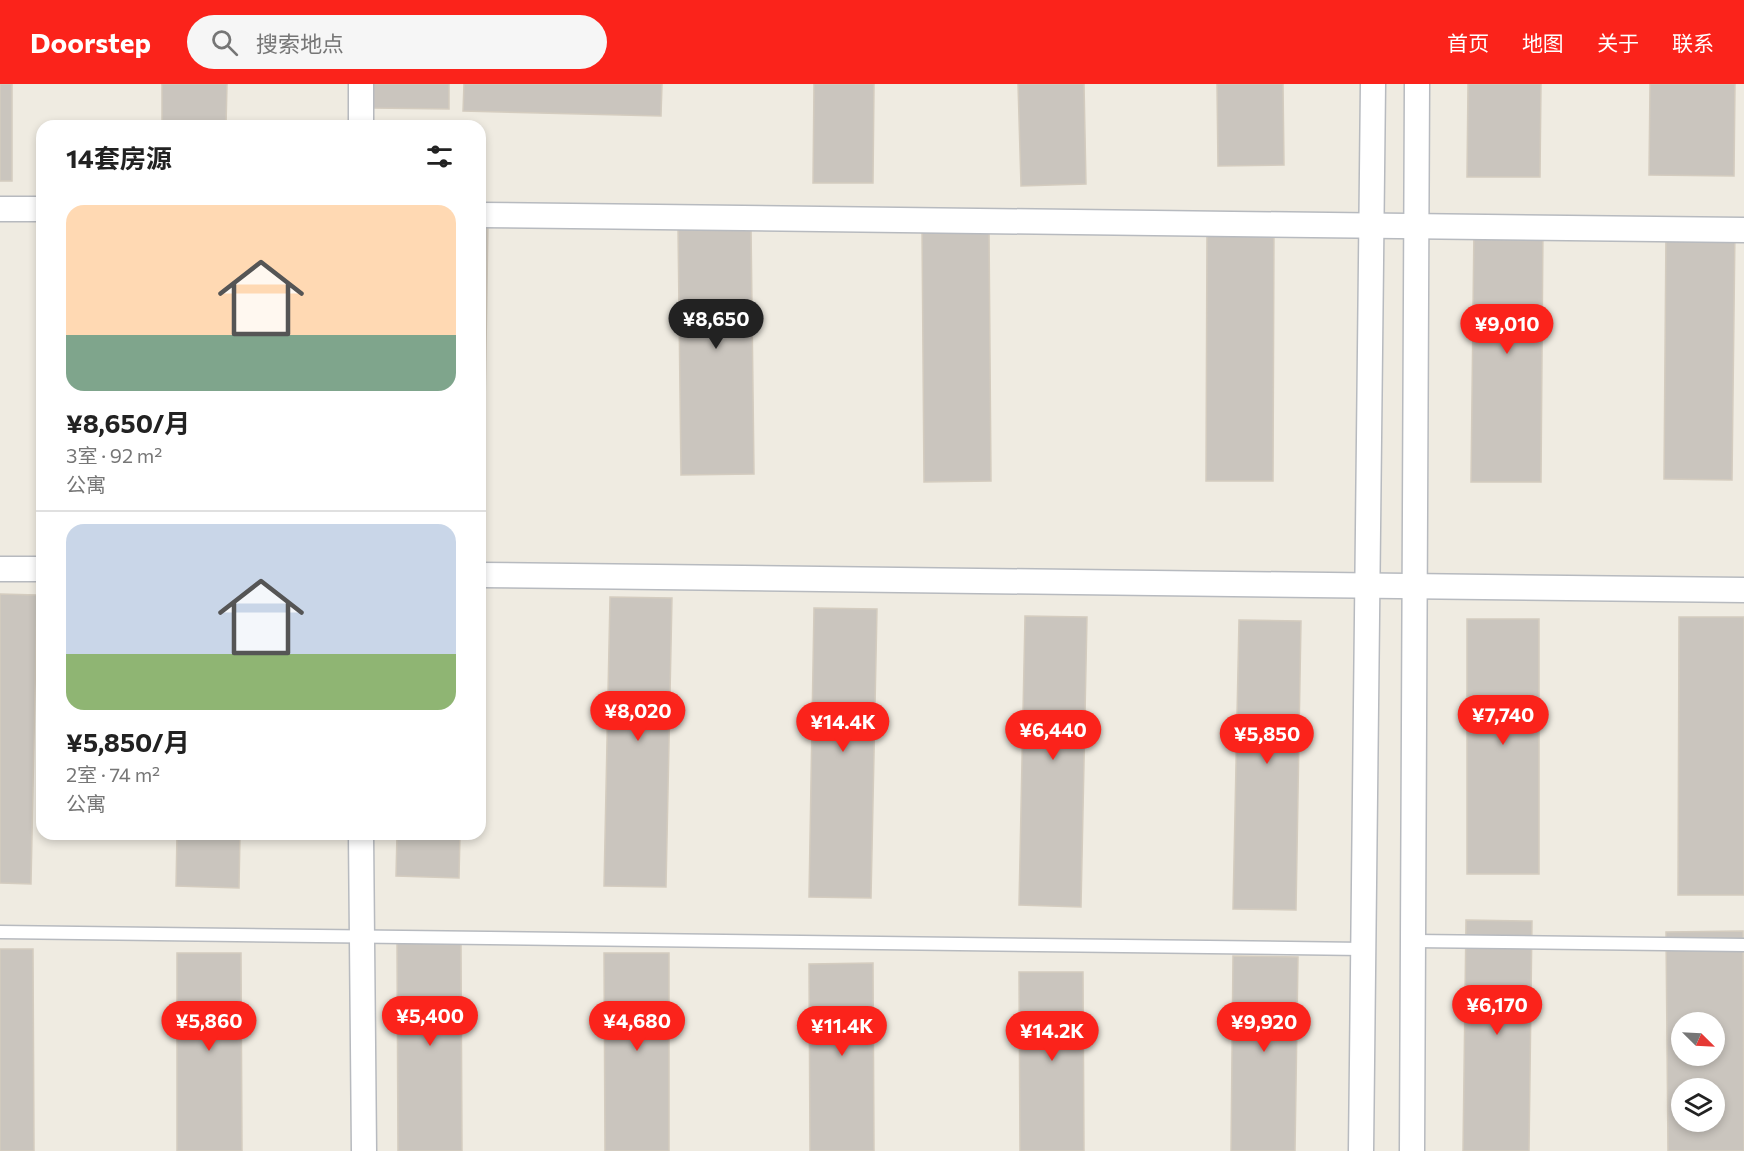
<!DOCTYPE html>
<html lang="zh">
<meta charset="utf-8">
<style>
:root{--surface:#fff;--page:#f6f6f6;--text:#222;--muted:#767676;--line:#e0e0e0;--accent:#fb231b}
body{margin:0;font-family:Commissioner,"Noto Sans SC",sans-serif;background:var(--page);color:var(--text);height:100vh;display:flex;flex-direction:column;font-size:22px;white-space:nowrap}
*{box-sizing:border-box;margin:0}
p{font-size:20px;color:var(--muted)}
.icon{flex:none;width:33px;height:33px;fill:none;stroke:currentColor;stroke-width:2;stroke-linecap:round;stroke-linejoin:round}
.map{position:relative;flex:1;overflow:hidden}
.drawer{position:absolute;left:36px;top:36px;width:450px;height:720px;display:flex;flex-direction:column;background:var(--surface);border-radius:18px;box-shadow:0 3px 9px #0003}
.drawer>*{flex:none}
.needle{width:39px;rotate:114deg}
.fabs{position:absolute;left:1671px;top:928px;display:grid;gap:12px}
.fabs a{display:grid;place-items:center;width:54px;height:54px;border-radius:50%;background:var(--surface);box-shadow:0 3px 9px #0003;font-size:30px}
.price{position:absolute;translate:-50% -51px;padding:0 14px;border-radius:21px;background:var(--accent);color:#fff;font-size:20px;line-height:39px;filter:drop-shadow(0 2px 3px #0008)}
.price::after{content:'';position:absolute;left:50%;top:36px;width:18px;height:14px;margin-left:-9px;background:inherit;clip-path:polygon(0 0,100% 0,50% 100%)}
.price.selected{background:#222;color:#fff}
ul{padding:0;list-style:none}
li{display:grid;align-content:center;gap:12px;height:318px;padding:0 30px}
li+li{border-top:2px solid var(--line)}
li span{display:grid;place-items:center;height:186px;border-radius:18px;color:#555}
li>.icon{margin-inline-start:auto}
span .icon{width:108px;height:108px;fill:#fffc;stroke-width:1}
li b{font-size:26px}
h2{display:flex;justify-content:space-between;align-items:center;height:72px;padding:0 30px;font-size:26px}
header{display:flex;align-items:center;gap:36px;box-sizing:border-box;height:84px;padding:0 30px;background:var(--accent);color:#fff}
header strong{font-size:28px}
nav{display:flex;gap:33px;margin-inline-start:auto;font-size:21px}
.search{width:420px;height:54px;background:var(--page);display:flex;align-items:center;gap:15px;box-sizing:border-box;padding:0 21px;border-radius:33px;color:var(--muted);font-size:22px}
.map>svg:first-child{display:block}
</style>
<header>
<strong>Doorstep</strong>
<div class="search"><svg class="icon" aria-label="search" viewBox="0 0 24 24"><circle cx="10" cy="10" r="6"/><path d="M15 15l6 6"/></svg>搜索地点</div>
<nav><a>首页</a><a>地图</a><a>关于</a><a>联系</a></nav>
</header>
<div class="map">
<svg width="1744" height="1067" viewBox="0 0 1744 1067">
<rect width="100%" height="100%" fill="#efebe1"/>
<!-- building -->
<g fill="#cac5be" stroke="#d4ccbf" stroke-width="1.5" fill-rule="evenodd">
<rect x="0" y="0" width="12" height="97"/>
<polygon points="162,0 227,0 226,42 162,42"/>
<polygon points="373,0 449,0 449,25 372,24"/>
<polygon points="464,0 662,0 661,32 463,27"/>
<polygon points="814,0 874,0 873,99 813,99"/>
<polygon points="1018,0 1084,0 1086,100 1021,102"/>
<polygon points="1217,0 1283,0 1284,81 1218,82"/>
<polygon points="1468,0 1541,0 1540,93 1467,93"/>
<polygon points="1650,0 1735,0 1734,92 1649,91"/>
<polygon points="480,139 488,139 484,385 480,385"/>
<polygon points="751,142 754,390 681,391 678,143"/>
<polygon points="1207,142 1274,142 1273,397 1206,397"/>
<polygon points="1474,142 1543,143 1541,398 1471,398"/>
<polygon points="989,144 991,397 924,398 922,145"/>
<polygon points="1666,145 1735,145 1732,396 1664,395"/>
<polygon points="0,510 37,511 31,800 0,799"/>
<polygon points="610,513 672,514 666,803 604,802"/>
<polygon points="814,524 877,525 871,814 809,813"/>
<polygon points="1025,532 1087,533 1081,823 1019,821"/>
<polygon points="1679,533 1744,533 1744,811 1678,811"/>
<rect x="1467" y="535" width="72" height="255"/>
<polygon points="1239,536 1301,537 1296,826 1233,825"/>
<polygon points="177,750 240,750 239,804 176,802"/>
<polygon points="397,750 460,750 459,794 396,792"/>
<polygon points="1466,836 1532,837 1529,1067 1463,1067"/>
<path d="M1743,847L1744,1067H1668L1666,848ZM1682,939H1714V972H1682ZM1682,1005H1714V1038H1682Z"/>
<polygon points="397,859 461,859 462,1067 398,1067"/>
<polygon points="0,865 33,865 34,1067 0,1067"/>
<polygon points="177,869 241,869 242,1067 177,1067"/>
<polygon points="604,869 669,869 669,1067 605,1067"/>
<polygon points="1233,872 1298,873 1295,1067 1231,1067"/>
<polygon points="873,879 874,1067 810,1067 809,880"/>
<polygon points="1019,888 1083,888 1084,1067 1020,1067"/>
</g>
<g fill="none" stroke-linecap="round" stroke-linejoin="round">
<!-- lane casing -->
<g stroke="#b7babf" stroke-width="15">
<g id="lane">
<polyline points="0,848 1363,865"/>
<polyline points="1414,857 1744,861"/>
</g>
</g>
<!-- street casing -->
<g stroke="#b7babf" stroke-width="27">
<g id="street">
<polyline points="361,42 361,0"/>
<polyline points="0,125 42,125"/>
<polyline points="480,131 1744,146"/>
<polyline points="0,485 42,485"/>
<polyline points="480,491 1744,506"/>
<polyline points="361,750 364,1067"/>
<polyline points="1361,1067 1373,0"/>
<polyline points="1412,1067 1417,0"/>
</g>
</g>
<!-- lane -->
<use href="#lane" stroke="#fff" stroke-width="12"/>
<!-- street -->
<use href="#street" stroke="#fff" stroke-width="24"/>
</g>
</svg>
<div class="fabs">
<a><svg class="needle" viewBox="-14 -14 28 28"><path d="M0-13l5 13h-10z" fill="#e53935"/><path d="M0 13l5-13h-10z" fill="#767676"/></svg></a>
<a><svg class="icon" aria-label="layers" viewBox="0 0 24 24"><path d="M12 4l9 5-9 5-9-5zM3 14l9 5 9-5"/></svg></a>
</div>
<b class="price selected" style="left:716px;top:266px">¥8,650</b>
<b class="price" style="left:1507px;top:271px">¥9,010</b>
<b class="price" style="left:638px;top:658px">¥8,020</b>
<b class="price" style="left:1503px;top:662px">¥7,740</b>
<b class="price" style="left:843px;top:669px">¥14.4K</b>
<b class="price" style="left:1053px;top:677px">¥6,440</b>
<b class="price" style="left:1267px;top:681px">¥5,850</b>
<b class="price" style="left:1497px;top:952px">¥6,170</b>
<b class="price" style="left:430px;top:963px">¥5,400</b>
<b class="price" style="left:209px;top:968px">¥5,860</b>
<b class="price" style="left:637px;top:968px">¥4,680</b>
<b class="price" style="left:1264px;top:969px">¥9,920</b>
<b class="price" style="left:842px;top:973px">¥11.4K</b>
<b class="price" style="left:1052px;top:978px">¥14.2K</b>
<section class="drawer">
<h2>14套房源<svg class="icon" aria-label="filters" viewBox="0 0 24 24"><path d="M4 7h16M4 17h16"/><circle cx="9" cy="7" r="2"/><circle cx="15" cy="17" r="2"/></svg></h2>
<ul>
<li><span style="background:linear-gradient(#ffd9b3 70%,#7fa58c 0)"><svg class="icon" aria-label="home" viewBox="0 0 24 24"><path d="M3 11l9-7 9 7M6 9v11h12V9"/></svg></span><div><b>¥8,650/月</b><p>3室 · 92 m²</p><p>公寓</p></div></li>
<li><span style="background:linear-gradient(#c9d6e8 70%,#8fb573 0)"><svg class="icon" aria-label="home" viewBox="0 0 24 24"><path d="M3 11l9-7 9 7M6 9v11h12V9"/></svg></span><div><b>¥5,850/月</b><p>2室 · 74 m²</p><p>公寓</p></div></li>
</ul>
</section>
</div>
